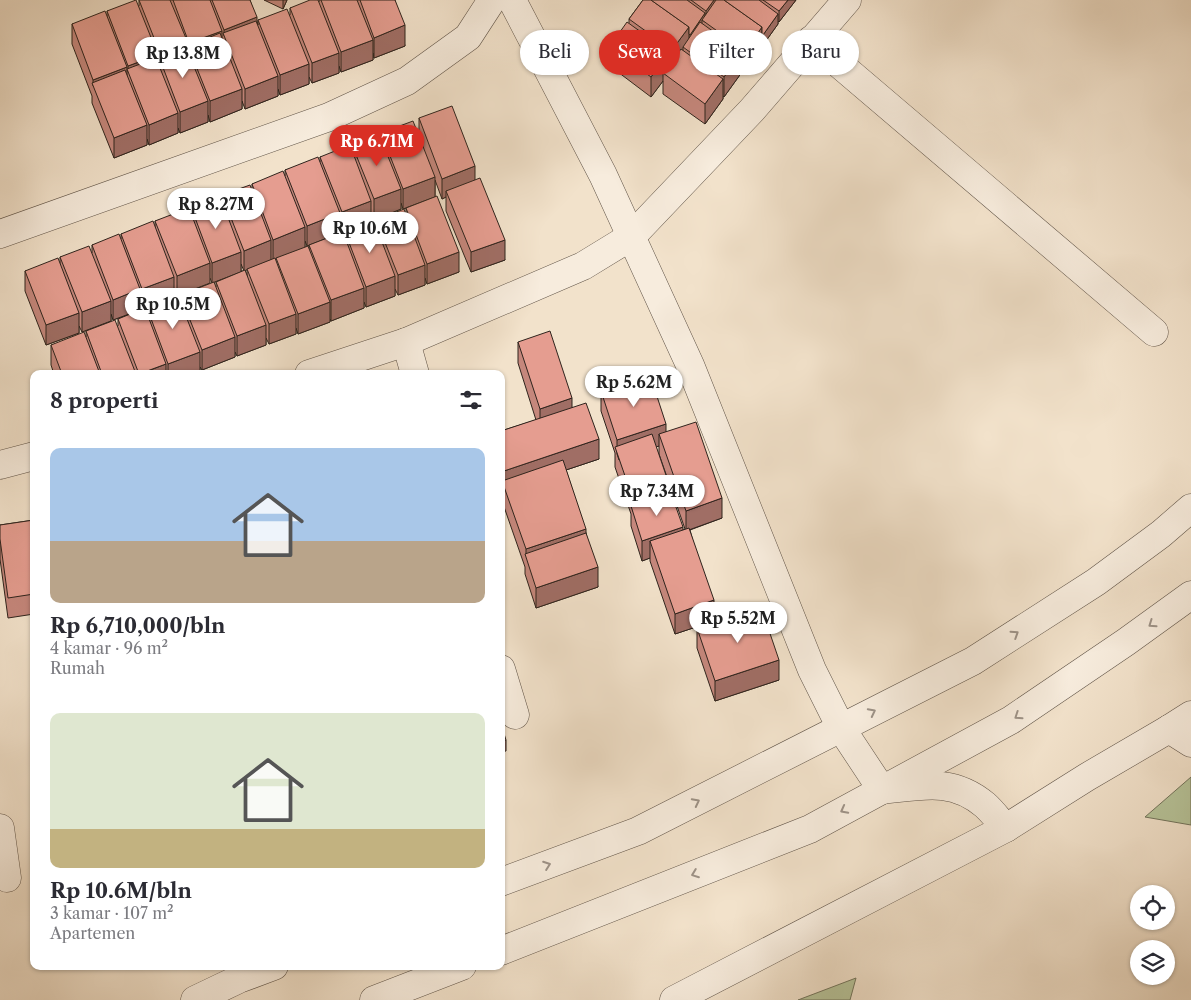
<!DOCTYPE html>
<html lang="id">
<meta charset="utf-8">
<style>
:root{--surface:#fff;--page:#f2f2f3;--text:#2b2b33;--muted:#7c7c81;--accent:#d93025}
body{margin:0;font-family:"Libre Caslon Text",serif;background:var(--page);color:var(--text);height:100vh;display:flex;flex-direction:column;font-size:19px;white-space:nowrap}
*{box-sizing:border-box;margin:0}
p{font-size:16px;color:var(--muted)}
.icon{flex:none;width:28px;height:28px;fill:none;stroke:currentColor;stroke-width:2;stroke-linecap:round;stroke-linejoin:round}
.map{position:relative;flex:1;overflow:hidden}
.details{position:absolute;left:30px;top:370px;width:475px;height:600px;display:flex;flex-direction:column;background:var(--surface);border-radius:10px;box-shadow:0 1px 4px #0004}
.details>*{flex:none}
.guide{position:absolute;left:520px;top:30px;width:475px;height:45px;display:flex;gap:10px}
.buttons{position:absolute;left:1130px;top:885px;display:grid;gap:10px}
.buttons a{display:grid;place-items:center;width:45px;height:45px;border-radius:50%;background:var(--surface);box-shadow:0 1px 4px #0004;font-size:25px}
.price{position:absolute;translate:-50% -42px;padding:0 11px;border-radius:18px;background:#fff;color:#222;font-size:16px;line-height:32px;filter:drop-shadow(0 1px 2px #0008)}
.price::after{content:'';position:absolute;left:50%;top:30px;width:15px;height:11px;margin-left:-8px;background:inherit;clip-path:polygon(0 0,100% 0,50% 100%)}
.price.active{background:var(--accent);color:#fff}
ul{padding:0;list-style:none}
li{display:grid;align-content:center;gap:10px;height:265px;padding:0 20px}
li span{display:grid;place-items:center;height:155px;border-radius:10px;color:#555}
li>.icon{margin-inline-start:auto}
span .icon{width:90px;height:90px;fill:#fffc;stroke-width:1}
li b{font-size:21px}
h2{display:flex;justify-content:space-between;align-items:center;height:60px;padding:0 20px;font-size:21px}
.chip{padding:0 18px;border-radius:22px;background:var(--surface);box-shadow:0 1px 4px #0004;font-size:18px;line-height:45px}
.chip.active{background:var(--accent);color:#fff}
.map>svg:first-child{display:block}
</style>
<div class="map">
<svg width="1191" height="1000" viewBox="0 0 1191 1000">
<rect width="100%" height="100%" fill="#f2e2cb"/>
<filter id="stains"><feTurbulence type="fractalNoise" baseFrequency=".004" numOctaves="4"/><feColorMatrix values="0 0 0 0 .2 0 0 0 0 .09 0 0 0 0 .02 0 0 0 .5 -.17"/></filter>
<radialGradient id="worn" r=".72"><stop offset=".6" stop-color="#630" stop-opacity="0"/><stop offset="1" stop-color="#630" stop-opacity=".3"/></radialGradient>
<!-- green -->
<g fill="#b7c49a" stroke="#73745c">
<polygon points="1191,777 1191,825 1145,817"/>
<polygon points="856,978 850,1000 798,1000"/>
</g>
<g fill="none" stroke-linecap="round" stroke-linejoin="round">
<!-- minor casing -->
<g stroke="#605448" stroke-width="29">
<g id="minor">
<path d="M512,0L603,175L690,365L812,670L841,728L882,790C921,786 952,777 985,805C993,812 999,821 1006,828L674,1000"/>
<polyline points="811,40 1154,332"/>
<polyline points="0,234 329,117 407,81 468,37 492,0"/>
<polyline points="406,342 415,374"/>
<polyline points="309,374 406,342 583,266 632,236 752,110 847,0"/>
<polyline points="0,465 34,456"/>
<polyline points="501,669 515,715"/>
<polyline points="1169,729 1191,743"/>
<polyline points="0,828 7,878"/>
<polyline points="1006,828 1087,777 1169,729 1191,715"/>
<polyline points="501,882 638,831 973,661 1096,582 1161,534 1191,508"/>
<polyline points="501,951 810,829 1011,720 1126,642 1191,595"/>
<polyline points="195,1000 239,979 274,966"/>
<polyline points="374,1000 462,966"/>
</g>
</g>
<!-- minor -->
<use href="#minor" stroke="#f7ecdd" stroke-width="28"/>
</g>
<!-- wall -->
<g fill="#c5877c" stroke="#2f241d" fill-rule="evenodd">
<polygon points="139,0 250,0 258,25 258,20 290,15 290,8 319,2 319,0 395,0 405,46 374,58 373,53 373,60 341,72 339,66 339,73 312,83 309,77 309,84 280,95 278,89 278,96 245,109 242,101 242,109 210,122 208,115 208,122 180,133 178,128 178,133 149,145 147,139 147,145 114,158 92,103 92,96 72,44 72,24 107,18 107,11 139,6"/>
<polygon points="264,0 287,0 283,9"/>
<polygon points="643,0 796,0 779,22 778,21 778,24 763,45 762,44 762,47 745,71 742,69 742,72 724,97 723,96 723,99 705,124 663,94 663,81 651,97 610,66 610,46 629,23 629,19"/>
<path d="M419,118L475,180L505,260L471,272L446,211V197L442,199L435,180V197L459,272L427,284L425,278V285L398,295L395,289V296L366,307L364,302V308L331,321L330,319V322L298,334L296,328V334L269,344L266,338V345L237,356L235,352V357L202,370L200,367V372L195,374H54L51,365V345L86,337V331L118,326V319L142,309L140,303V310L113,320L111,314V321L82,332L79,326V333L46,345L25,291V271L60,264V257L92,253V245L121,239V234L155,228V221L191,213V207L222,203V195L252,190V184L285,176V170L320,162V157L352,151V145L381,139V133L419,136ZM401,203L403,209L406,208V214L376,220V227L345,232V237L309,245V249L305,247V241L307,246L340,233V226L342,232L371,221V213L374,220L401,209ZM241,264L244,271H241ZM253,267L247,269V276L245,270ZM210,278L212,283L222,279L216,282V287L180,295V300L174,297V290L177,296Z"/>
<polygon points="518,342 572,407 599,459 566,470 586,533 598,587 536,608 525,574 525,567 502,501 501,431 536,420 518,363"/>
<path d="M601,391L666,431L722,518L690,530L714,621L675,634L650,561V558L642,561L631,526V514L615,467V453L601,411ZM659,446V454L685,529L683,530L670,493L656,447Z"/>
<polygon points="34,520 34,614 8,618 0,559 0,525"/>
<polygon points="697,628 779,680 715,701 697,648"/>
</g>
<!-- shaded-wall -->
<g fill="#a06e65" stroke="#2f241d">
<polygon points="283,0 287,0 283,9"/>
<polygon points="714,0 722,0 706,21 706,11"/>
<polygon points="788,0 796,0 779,22 779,11"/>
<polygon points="705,13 705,22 702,20 702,28 690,45 690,35"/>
<polygon points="778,14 778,24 763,45 763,35"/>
<polygon points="257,17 257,37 224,36 224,30"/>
<polygon points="405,25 405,46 374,58 374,38"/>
<polygon points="689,27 689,47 683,47 683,56 672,70 672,50"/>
<polygon points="762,27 762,47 745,71 745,51"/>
<polygon points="222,31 222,51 189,49 189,43"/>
<polygon points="373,40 373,60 341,72 341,52"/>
<polygon points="188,43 188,63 160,60 160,53"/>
<polygon points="669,52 669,72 663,73 663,81 651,97 651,77"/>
<polygon points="742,52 742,72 724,97 724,77"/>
<polygon points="339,53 339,73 312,83 312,63"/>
<polygon points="158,55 158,75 128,72 128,66"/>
<polygon points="309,64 309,84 280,95 280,75"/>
<polygon points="127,67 127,87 93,86 93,80"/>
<polygon points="278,76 278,96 245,109 245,89"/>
<polygon points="723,79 723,99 705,124 705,104"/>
<polygon points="242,89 242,109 210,122 210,101"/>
<polygon points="208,101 208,122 180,133 180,112"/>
<polygon points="178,113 178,133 149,145 149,125"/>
<polygon points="147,125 147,145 114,158 114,138"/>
<polygon points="475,166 475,186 446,191 446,197 442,199 442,179"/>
<polygon points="435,177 435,197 403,209 403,189"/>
<polygon points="401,189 401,209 374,220 374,199"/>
<polygon points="371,201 371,221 342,232 342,212"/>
<polygon points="340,213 340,233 307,246 307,226"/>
<polygon points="305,227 305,248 273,260 273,240"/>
<polygon points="271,240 271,260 244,271 244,251"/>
<polygon points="505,240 505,260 471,272 471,252"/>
<polygon points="241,252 241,272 212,283 212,263"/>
<polygon points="459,252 459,272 427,284 427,264"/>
<polygon points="210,263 210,283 177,296 177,276"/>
<polygon points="425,265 425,285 398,295 398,275"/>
<polygon points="395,276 395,296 366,307 366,287"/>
<polygon points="174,277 174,297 142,310 142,289"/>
<polygon points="364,288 364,308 331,321 331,300"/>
<polygon points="140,289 140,310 113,320 113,300"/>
<polygon points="111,301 111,321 82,332 82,312"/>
<polygon points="330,302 330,322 298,334 298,314"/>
<polygon points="79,313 79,333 46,345 46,325"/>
<polygon points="296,314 296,334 269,344 269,324"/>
<polygon points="266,325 266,345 237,356 237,336"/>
<polygon points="235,337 235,357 202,370 202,350"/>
<polygon points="200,352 200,372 195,374 168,374 168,364"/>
<polygon points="166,364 166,374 140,374"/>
<polygon points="572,398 572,418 540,429 540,409"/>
<polygon points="666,424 666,444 659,434 659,446 619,460 617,454 617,440"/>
<polygon points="599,439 599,459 506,490 502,481 502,491 501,492 501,472"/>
<polygon points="670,487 670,507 633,512 633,499"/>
<polygon points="722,498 722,518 686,531 686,511"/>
<polygon points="683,527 683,547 650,541 650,558 642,561 642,541"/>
<polygon points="586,529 586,549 526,556 526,549"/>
<polygon points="598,567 598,587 536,608 536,588"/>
<polygon points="714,600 714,621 675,634 675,614"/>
<polygon points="779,660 779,680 715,701 715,681"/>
<polygon points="506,740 506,751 501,752 501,742"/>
</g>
<!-- building -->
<g fill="#e59d90" stroke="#2f241d">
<polygon points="136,0 158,55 128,66 107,11"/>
<polygon points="139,0 170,0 188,43 160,53"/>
<polygon points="173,0 210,0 222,31 189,43"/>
<polygon points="212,0 250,0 257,17 224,30"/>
<polygon points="310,0 318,0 339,53 312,63 290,8"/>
<polygon points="321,0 357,0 373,40 341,52"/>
<polygon points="360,0 395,0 405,25 374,38"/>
<polygon points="643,0 651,0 689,27 672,50 629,19"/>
<polygon points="651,0 687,0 705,13 690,35 689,34 689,27"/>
<polygon points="691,0 714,0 706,11"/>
<polygon points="716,0 724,0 762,27 745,51 702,20"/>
<polygon points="724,0 759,0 778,14 763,35 762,34 762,27"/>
<polygon points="763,0 788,0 779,11"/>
<polygon points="287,9 309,64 280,75 258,20"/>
<polygon points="105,11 127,67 93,80 72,24"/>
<polygon points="256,21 278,76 245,89 223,33"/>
<polygon points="627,22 669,52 651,77 610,46"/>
<polygon points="700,22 742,52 724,77 683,47"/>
<polygon points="220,33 242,89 210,101 188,46"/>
<polygon points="186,47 208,101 180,112 159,57"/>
<polygon points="681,49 723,79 705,104 663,73"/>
<polygon points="156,58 178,113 149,125 127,69"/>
<polygon points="125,70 147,125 114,138 92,83"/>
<polygon points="452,106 475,166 442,179 419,118"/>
<polygon points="413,121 435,177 403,189 381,133"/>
<polygon points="379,134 401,189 374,199 352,145"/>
<polygon points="350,145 371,201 342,212 320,157"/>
<polygon points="318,157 340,213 307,226 285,170"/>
<polygon points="283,171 305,227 273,240 252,184"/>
<polygon points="480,178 505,240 471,252 446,191"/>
<polygon points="250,185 271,240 244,251 222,195"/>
<polygon points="220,196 241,252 212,263 191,207"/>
<polygon points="437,196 459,252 427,264 406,208"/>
<polygon points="189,208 210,263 177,276 155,221"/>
<polygon points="404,209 425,265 398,275 376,220"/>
<polygon points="153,221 174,277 142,289 121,234"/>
<polygon points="374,221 395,276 366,287 345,232"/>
<polygon points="343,232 364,288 331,300 309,245"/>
<polygon points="119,234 140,289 113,300 92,245"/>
<polygon points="89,246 111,301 82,312 60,257"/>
<polygon points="308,246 330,302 298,314 276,258"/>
<polygon points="58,258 79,313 46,325 25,271"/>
<polygon points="275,258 296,314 269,324 247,269"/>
<polygon points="245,270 266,325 237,336 216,282"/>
<polygon points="214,282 235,337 202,350 180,295"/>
<polygon points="178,296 200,352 168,364 147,308"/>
<polygon points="145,308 166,364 139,374 118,319"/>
<polygon points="115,320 136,374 102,374 86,331"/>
<polygon points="550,331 572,398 540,409 518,342"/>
<polygon points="84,332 100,374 62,374 51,345"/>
<polygon points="650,375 666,424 617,440 601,391"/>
<polygon points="586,403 599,439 501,472 501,431"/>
<polygon points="696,422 722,498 686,511 659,434"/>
<polygon points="652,434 670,487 633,499 615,447"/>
<polygon points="563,460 586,529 526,549 502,481"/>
<polygon points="671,493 683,527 642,541 631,506"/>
<polygon points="34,520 34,594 8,598 0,539 0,525"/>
<polygon points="689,528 714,600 675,614 650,541"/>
<polygon points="586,533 598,567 536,588 525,554"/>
<polygon points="761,607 779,660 715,681 697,628"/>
<polygon points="501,724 506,740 501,742"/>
</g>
<!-- one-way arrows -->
<defs><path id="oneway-chevron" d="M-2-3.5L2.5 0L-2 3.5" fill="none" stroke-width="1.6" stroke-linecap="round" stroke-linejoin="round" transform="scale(1.25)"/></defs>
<g stroke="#9d9287">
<use href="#oneway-chevron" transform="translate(1152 624) rotate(145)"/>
<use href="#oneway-chevron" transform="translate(1015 634) rotate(-33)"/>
<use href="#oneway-chevron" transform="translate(872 712) rotate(-27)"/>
<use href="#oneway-chevron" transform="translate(1018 716) rotate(146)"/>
<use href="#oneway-chevron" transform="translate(696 802) rotate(-27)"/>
<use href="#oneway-chevron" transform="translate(844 810) rotate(152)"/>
<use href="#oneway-chevron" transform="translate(547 865) rotate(-20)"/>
<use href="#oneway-chevron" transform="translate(695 874) rotate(159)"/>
</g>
<rect width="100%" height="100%" filter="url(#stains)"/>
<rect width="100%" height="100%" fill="url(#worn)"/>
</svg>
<div class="buttons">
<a><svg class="icon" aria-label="locate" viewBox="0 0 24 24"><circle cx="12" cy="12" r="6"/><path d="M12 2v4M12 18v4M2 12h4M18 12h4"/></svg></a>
<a><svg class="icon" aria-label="layers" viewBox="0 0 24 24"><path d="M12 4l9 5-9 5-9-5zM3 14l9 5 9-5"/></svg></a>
</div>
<b class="price" style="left:183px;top:79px">Rp 13.8M</b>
<b class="price active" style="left:377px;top:167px">Rp 6.71M</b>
<b class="price" style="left:216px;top:230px">Rp 8.27M</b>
<b class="price" style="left:370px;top:254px">Rp 10.6M</b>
<b class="price" style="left:173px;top:330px">Rp 10.5M</b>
<b class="price" style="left:634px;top:408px">Rp 5.62M</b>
<b class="price" style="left:657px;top:517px">Rp 7.34M</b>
<b class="price" style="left:738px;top:644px">Rp 5.52M</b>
<div class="guide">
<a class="chip">Beli</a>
<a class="chip active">Sewa</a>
<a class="chip">Filter</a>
<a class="chip">Baru</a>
</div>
<section class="details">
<h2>8 properti<svg class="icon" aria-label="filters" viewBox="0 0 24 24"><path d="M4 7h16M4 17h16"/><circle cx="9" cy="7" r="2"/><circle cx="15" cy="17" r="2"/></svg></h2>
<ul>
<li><span style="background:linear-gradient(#a9c7e8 60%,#b9a48a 0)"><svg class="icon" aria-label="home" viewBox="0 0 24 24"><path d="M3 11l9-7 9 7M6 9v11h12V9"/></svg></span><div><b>Rp 6,710,000/bln</b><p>4 kamar · 96 m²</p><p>Rumah</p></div></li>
<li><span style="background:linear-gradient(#dfe7d0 75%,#c2b280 0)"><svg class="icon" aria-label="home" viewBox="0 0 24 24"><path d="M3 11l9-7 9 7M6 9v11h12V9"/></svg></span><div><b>Rp 10.6M/bln</b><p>3 kamar · 107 m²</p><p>Apartemen</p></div></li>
</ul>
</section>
</div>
